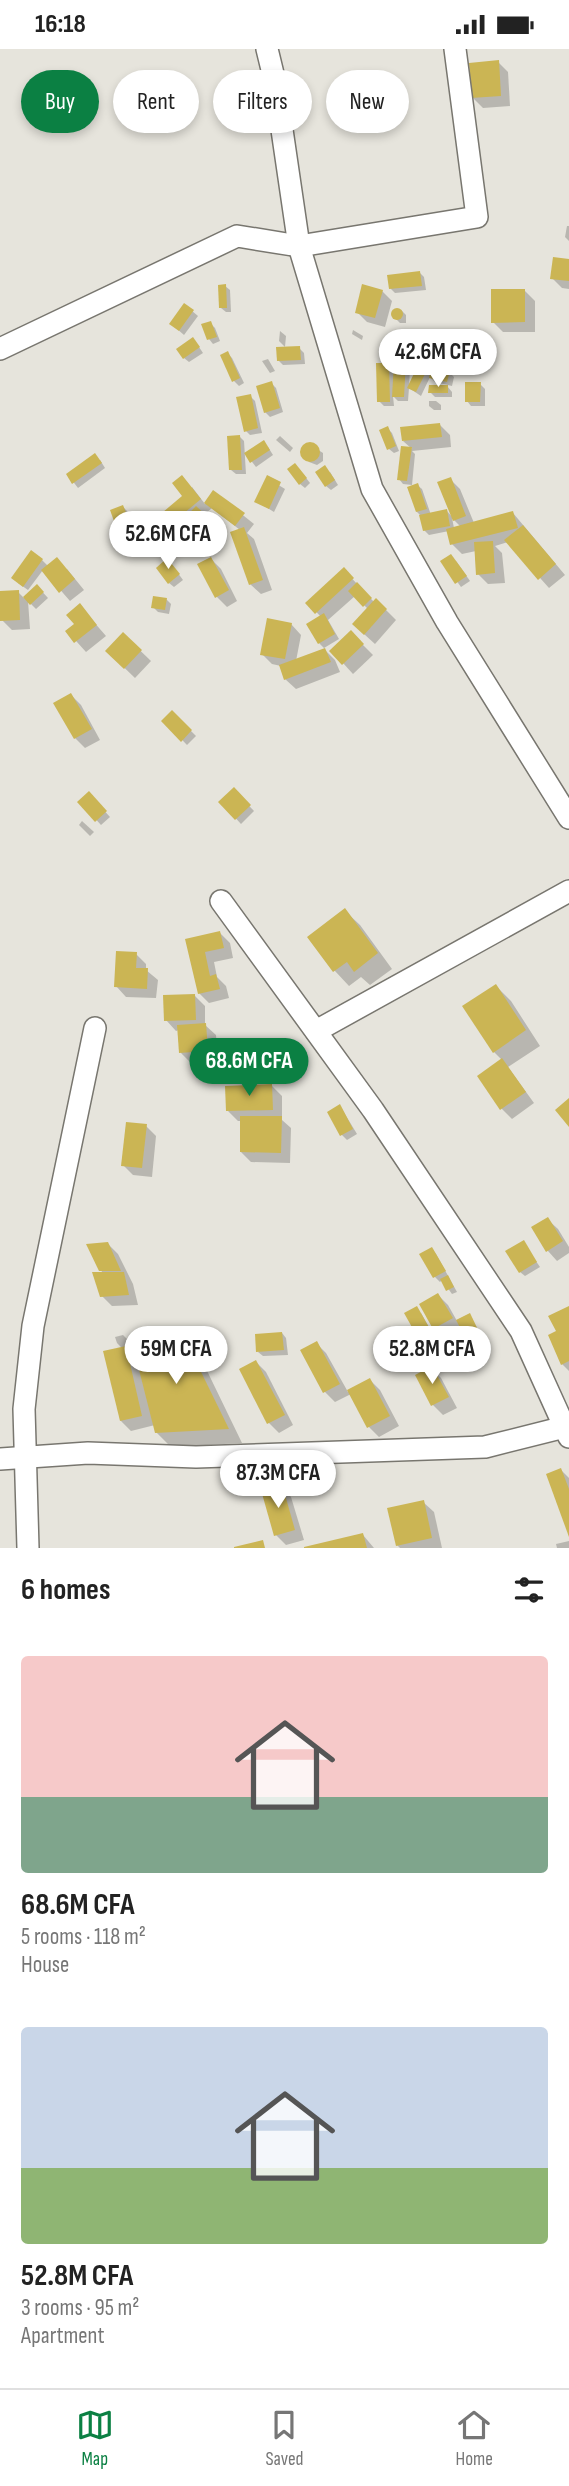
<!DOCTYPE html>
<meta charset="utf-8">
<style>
:root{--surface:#fff;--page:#f2f2f2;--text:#222;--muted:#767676;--line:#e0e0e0;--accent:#0b8043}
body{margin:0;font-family:"Sofia Sans Condensed",sans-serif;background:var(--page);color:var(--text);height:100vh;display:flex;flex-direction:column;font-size:26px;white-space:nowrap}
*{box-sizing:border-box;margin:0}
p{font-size:23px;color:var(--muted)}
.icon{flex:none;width:38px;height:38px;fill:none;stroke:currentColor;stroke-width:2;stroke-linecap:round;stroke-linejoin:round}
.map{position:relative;height:1499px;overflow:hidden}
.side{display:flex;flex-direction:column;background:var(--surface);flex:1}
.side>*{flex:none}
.guide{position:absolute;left:21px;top:21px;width:528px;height:63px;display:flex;gap:14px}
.price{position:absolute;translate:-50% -60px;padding:0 16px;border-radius:24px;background:#fff;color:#222;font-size:23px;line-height:46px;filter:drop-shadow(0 2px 4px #0008)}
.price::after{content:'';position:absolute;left:50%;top:42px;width:21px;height:16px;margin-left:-10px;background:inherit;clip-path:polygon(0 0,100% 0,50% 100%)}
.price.on{background:var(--accent);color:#fff}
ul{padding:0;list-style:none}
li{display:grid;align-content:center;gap:14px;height:371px;padding:0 21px}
li span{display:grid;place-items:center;height:217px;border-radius:7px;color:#555}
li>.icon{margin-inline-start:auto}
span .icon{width:126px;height:126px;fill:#fffc;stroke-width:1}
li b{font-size:30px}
h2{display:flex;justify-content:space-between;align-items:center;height:84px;padding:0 21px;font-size:30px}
.tag{padding:0 24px;border-radius:32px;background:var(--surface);box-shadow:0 4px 10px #0003;font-size:24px;line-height:63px}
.tag.on{background:var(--accent);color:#fff}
.status{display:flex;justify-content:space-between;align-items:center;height:49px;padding:0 35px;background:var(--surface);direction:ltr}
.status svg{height:19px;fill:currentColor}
.tab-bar{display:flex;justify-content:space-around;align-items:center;height:98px;border-top:2px solid var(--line);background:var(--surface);font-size:19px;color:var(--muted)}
.tab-bar a{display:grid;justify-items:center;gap:4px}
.tab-bar .on{color:var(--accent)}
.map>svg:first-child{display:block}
</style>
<div class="status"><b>16:18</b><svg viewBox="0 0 49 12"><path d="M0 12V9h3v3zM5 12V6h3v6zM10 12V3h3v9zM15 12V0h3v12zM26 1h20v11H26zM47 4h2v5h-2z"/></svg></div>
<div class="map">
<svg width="569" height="1499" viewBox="0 0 569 1499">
<rect width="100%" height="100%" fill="#e6e4dc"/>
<!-- shadow -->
<g fill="#0003" fill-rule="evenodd">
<polygon points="498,13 508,23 510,57 483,59 473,49"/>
<polygon points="567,177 569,177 569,192 565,188"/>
<polygon points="569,212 569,240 562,239 552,229"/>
<polygon points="420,224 424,228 426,241 395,244 390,239"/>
<polygon points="225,237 230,241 231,263 226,263 221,259"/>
<polygon points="382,242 392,252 385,278 367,273 357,263"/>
<polygon points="525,242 535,252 535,283 503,283 493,273"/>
<polygon points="185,256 198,267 184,286 176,279"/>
<polygon points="395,261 401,261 406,266 406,274 400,274 395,269"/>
<polygon points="210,274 215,279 220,292 213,295 209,290"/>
<polygon points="353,281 363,287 362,291 352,285"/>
<polygon points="280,282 286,287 285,298 279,292"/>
<polygon points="415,288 425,299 424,300 414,289"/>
<polygon points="197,295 203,304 189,313 184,309"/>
<polygon points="299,299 304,304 305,315 283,316 278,311"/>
<polygon points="439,300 453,309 448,319 435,310"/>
<polygon points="227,304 232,309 244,334 239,337 234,332"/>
<polygon points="429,305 434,310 435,315 430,315 425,310 425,306"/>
<polygon points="268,310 275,322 270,324 262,312"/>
<polygon points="405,315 410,320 409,338 427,320 431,325 449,323 454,328 452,337 435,333 430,328 421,347 409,339 408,352 398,352 393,347 394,357 384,357 379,352 388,316 395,323"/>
<polygon points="271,334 276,339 283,363 270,368 265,363"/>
<polygon points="480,335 485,340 485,357 471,357 467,352"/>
<polygon points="447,337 452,343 452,348 435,348 430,343"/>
<polygon points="250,347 255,352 262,384 250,386 246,382"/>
<polygon points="429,352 436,352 441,356 441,361 434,361 429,357"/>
<polygon points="439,375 450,386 451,398 412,402 415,405 412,436 403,435 399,430 403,399 412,400 403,392"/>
<polygon points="387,379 392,384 399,402 394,404 389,400"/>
<polygon points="239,387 244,392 246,425 236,425 231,421"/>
<polygon points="280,387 293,399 290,403 276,391"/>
<polygon points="309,395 323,404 323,412 317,416 309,413 302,404 306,396"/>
<polygon points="268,398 273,406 256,418 246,405"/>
<polygon points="100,411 105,419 78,439 68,426"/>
<polygon points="300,421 310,434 305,439 300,435"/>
<polygon points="330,423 338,436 331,441 326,437"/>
<polygon points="267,429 285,440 274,463 256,452"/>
<path d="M450,430L460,440L474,474L513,464L565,526L549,539L508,493L495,497L502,504L505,534L488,535L478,525L476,502L462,505L452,495L449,482L429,486L424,481L421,467L417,463V436L422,440L431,466L447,462L453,469ZM452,469L461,478L454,479Z"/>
<polygon points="192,438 205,455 214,443 254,475 247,484 254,490 272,541 261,545 250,535 240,481 212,459 204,466 227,489 219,498 207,486 193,500 179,486 176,489 166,479"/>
<polygon points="123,458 128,463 136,485 126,489 121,485"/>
<polygon points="211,510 221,520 237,552 227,558 217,548"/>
<polygon points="42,511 48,517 67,520 84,541 70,552 43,521 28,541 18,534"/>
<polygon points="456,512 470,532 461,538 443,513"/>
<polygon points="172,516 183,531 174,538 169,534"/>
<polygon points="344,521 374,553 376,551 396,571 375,595 364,585 368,560 355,547 328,571 339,590 324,599 319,594 321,568 308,554"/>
<polygon points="37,537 48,549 36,560 28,552 30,580 12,581 2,571 18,543 24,549"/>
<polygon points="166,550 171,555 169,565 158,563 153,558"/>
<polygon points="80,557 106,587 86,603 68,583 77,576"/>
<polygon points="291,575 301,586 296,612 325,601 335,611 340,623 296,640 285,630 281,617 272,615 262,605"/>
<polygon points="351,584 373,606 353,625 332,602"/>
<polygon points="123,585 151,612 135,629 107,602"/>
<polygon points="71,646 81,656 100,691 85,699 75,689"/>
<polygon points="172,663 196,687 187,696 164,672"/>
<polygon points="234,741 254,762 241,775 221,753"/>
<polygon points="89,745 110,768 101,776 80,753"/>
<polygon points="82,772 94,783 90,787 79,776"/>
<polygon points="345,862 360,876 392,920 370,936 361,928 349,937 335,922 309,888"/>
<polygon points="220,884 230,894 233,909 214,913 217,928 226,937 229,949 209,954 199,944 187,891"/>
<polygon points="136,905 146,915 146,921 158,931 156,949 126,948 116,937"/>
<polygon points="496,937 511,952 540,997 508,1018 534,1054 512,1070 502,1060 502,1011 494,1003"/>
<polygon points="195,947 205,957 205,976 216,986 218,1012 191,1014 181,1004 179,981 176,982 166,971"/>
<polygon points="272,1037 282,1047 282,1071 291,1079 290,1114 251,1113 241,1103 242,1072 238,1072 228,1062"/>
<polygon points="340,1057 357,1085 347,1091 342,1086"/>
<polygon points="146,1077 156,1087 152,1128 133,1126 123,1116"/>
<polygon points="547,1170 558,1180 569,1198 569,1204 557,1212 548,1202"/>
<polygon points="523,1193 540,1218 525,1227 520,1223"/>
<polygon points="107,1194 118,1205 133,1235 138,1256 112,1257 102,1247 103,1225 89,1197"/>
<polygon points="432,1200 436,1205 457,1243 452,1245 442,1231 440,1233 435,1228 422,1206"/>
<polygon points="438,1246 448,1256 457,1272 469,1266 484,1290 473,1296 462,1279 445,1289 435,1279"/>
<polygon points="569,1259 569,1322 562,1315"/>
<polygon points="421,1264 434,1287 424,1293 419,1288"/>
<polygon points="181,1284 196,1299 242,1394 171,1398 156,1383 155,1376 131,1382 121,1372 122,1299 117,1294 115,1288 123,1286 128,1291 129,1298 125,1298 139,1312"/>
<polygon points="282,1284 286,1289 288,1306 263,1307 258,1303"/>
<polygon points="316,1294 326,1304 348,1343 370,1331 380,1341 399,1377 379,1388 369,1378 351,1345 335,1353 325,1343 302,1302"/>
<polygon points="256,1313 266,1323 293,1376 279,1384 269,1374"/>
<polygon points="431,1319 441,1329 457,1359 443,1366 433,1356 417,1327"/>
<polygon points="561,1421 569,1429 569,1484"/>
<polygon points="281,1437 291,1448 304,1491 286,1496 276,1486"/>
<polygon points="423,1453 434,1463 442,1499 400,1499 397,1496"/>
<polygon points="363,1486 374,1499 307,1499"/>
<polygon points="569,1492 569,1499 557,1499 556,1495"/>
</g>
<!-- building -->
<g fill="#cbb554">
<polygon points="499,11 501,47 471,49 469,14"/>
<polygon points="553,208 569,210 569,232 550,230"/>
<polygon points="420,222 422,237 389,240 387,226"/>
<polygon points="226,235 227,259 219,259 218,236"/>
<polygon points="362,235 383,241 375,269 355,264"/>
<polygon points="491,240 525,240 525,273 491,274"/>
<polygon points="184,254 194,261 179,282 169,275"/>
<circle cx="397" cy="265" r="6"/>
<polygon points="211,272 217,288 207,291 201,275"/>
<polygon points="193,288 200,298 183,310 176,300"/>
<polygon points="300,297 301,311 277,312 276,298"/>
<polygon points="438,297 449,302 443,315 433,310"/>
<polygon points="228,302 240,329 232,333 220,306"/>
<polygon points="394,313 406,313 404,348 392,348"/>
<polygon points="376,314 389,314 390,353 377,353"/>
<polygon points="419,314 428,319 416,343 407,339"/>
<polygon points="431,317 450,322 447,333 429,329"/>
<polygon points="272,332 280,359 264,364 256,337"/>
<polygon points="465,333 481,333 480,353 465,353"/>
<polygon points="429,336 448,336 448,344 428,344"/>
<polygon points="251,345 258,379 244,383 236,348"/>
<polygon points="440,374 442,388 402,392 400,378"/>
<polygon points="388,377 396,397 387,401 379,381"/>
<polygon points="240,386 242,421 229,421 227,387"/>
<polygon points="264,391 270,401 250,414 244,404"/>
<circle cx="310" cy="403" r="10"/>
<polygon points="401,397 412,398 407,432 397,431"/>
<polygon points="95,404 102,414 72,435 66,425"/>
<polygon points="295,414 307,429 299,436 287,420"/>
<polygon points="325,416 335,431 325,438 315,423"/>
<polygon points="182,426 201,450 165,480 156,469 182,447 172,434"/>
<polygon points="267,426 281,433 269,460 254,453"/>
<polygon points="451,428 466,467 453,472 437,433"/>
<polygon points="418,434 427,460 416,463 407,438"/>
<polygon points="213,441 245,464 235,477 204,454"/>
<polygon points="123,456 133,481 119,486 110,461"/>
<polygon points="196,457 219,478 208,489 196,478 182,491 172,482"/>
<polygon points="447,460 450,477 423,482 419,466"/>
<polygon points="513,462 518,479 450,496 446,480"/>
<polygon points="523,476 556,515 538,531 504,491"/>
<polygon points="244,478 263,531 249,536 230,483"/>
<polygon points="493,492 495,524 476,526 474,493"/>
<polygon points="31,501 43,510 23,538 11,529"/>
<polygon points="451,505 467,527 455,535 440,512"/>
<polygon points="57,508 75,530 59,544 41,521"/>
<polygon points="211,508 229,541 215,549 197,515"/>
<polygon points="167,509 180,525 168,535 156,519"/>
<polygon points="344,518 354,529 315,565 305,554"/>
<polygon points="357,533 372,549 363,558 348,542"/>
<polygon points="37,535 44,543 30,556 23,548"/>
<polygon points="19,541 20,571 0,572 0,542"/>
<polygon points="153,547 167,549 165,561 151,559"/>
<polygon points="376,549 387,560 364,586 352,575"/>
<polygon points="80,554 97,576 74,594 65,582 74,575 66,566"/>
<polygon points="324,564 335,585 318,595 306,575"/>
<polygon points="267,569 292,574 285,610 260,606"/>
<polygon points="351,581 364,595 342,616 329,602"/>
<polygon points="123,583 142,601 124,620 105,602"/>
<polygon points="325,599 331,613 284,631 279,616"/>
<polygon points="71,644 92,680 74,690 53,654"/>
<polygon points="172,661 192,681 181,693 161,672"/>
<polygon points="234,738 251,756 235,771 218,753"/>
<polygon points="89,742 107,762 95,773 77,753"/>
<polygon points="345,859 378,904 354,923 347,913 333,923 307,888"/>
<polygon points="220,882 224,899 205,903 210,927 216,925 220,940 198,945 185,890"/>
<polygon points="116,902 137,903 136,919 148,919 147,940 114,938"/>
<polygon points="496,935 526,981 493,1004 462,957"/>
<polygon points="195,945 196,971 164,972 163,946"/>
<polygon points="206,974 208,1002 179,1004 177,976"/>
<polygon points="502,1009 526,1043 500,1061 477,1027"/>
<polygon points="272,1035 273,1061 226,1062 225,1037"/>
<polygon points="569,1049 569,1078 555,1061"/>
<polygon points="340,1055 353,1080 340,1087 327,1063"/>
<polygon points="240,1067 282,1067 281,1104 240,1103"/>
<polygon points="126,1073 147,1075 142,1119 121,1117"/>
<polygon points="548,1168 563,1192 546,1203 531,1178"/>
<polygon points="524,1191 537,1213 519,1224 505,1202"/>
<polygon points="108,1193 121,1222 99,1222 86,1195"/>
<polygon points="432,1198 446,1222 433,1229 419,1205"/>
<polygon points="92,1223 124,1223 129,1246 100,1248"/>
<polygon points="448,1226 454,1238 446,1242 440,1230"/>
<polygon points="438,1244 453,1269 433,1280 419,1255"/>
<polygon points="417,1257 431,1282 418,1289 404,1264"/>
<polygon points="569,1257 569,1312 561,1316 548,1286 556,1282 548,1267"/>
<polygon points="470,1264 480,1285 467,1292 456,1271"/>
<polygon points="181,1282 229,1380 155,1384 132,1293"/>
<polygon points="282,1283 284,1301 256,1303 255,1285"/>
<polygon points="317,1292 340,1335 323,1344 300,1301"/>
<polygon points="126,1297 142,1367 120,1372 103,1302"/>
<polygon points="256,1311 285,1366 267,1375 239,1320"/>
<polygon points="432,1317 449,1348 431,1357 415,1326"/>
<polygon points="370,1329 390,1367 367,1379 347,1341"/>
<polygon points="561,1419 569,1440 569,1488 546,1425"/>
<polygon points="282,1435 295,1481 274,1487 261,1441"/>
<polygon points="424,1451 432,1489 396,1497 387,1459"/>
<polygon points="363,1484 367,1499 304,1499 304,1498"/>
<polygon points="263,1491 265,1499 234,1499 234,1498"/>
</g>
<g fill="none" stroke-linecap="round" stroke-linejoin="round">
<!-- minor casing -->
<g stroke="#78766f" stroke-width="24">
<g id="minor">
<polyline points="267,0 275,33 299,197 372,440 447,573 569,769"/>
<polyline points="0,300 237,187 299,197 477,168 455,0"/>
<polyline points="221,852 373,1061 521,1282 569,1388"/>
<polyline points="316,982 569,842"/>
<polyline points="0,1410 88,1404 196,1408 485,1398 569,1377"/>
<polyline points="28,1499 24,1360 33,1277 95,979"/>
</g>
</g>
<!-- minor -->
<use href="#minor" stroke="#fff" stroke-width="21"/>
</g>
</svg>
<b class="price" style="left:438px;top:340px">42.6M CFA</b>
<b class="price" style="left:168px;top:522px">52.6M CFA</b>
<b class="price on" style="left:249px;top:1049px">68.6M CFA</b>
<b class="price" style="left:176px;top:1337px">59M CFA</b>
<b class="price" style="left:432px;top:1337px">52.8M CFA</b>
<b class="price" style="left:278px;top:1461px">87.3M CFA</b>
<div class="guide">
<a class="tag on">Buy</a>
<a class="tag">Rent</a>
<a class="tag">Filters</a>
<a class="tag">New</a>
</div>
</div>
<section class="side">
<h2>6 homes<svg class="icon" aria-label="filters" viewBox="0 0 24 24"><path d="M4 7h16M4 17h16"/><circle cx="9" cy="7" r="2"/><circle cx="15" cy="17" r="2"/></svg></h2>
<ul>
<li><span style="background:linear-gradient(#f6c9c9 65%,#7fa58c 0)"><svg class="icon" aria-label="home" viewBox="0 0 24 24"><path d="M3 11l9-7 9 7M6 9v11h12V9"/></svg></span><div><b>68.6M CFA</b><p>5 rooms · 118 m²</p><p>House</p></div></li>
<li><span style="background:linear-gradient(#c9d6e8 65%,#8fb573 0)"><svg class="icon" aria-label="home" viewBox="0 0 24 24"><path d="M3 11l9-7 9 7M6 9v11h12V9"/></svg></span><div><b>52.8M CFA</b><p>3 rooms · 95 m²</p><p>Apartment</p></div></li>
</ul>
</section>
<nav class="tab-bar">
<a class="on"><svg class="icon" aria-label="map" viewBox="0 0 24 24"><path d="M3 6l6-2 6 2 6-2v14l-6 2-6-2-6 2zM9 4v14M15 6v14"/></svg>Map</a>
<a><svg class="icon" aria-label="saved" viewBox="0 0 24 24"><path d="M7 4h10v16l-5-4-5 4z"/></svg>Saved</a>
<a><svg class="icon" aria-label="home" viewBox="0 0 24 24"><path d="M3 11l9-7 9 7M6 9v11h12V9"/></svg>Home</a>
</nav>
